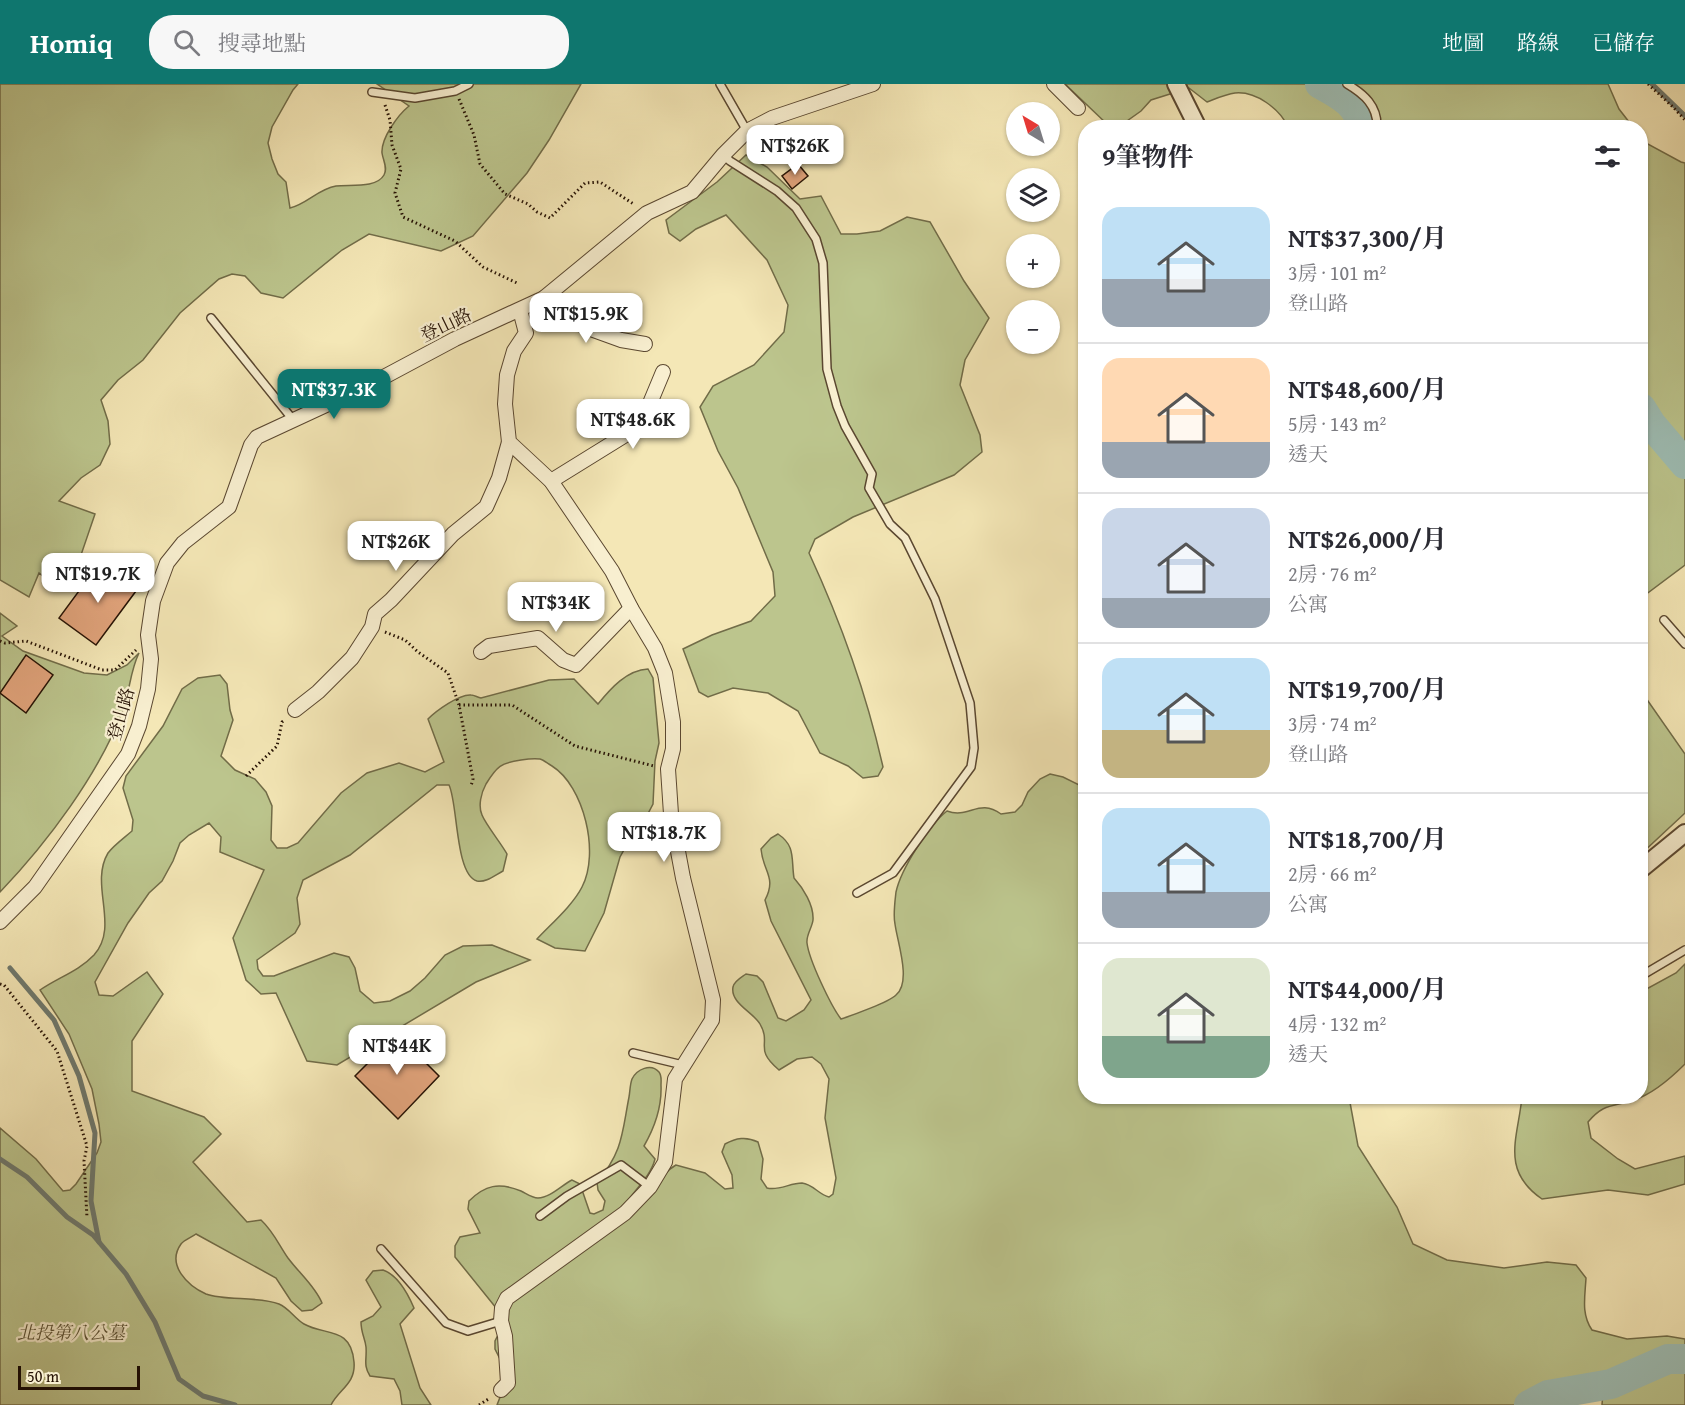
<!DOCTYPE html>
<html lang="zh-TW">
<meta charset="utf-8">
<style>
:root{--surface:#fff;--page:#f7f7f7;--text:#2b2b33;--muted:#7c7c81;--line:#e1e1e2;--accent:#0f766e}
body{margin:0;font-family:"Gentium Book Plus","Noto Serif TC",serif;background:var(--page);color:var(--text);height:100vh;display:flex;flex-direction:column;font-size:22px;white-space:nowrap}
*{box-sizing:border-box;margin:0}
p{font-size:20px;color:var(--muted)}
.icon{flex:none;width:33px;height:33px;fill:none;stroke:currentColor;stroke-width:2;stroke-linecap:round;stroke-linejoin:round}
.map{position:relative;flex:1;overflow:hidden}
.panel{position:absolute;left:1078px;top:36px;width:570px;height:984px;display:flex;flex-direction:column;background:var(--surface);border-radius:24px;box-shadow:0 2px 4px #0004}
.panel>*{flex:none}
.needle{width:39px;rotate:322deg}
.controls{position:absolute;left:1006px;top:18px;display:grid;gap:12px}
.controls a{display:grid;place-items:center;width:54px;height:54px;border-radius:50%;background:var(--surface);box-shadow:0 2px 4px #0004;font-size:30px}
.scale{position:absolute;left:18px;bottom:15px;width:122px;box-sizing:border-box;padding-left:6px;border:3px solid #261204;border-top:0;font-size:16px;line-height:21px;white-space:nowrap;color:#261204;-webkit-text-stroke:4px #f8efd0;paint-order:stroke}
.price{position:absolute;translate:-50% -51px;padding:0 14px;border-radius:12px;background:#fff;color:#222;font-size:20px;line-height:39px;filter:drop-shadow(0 2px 3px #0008)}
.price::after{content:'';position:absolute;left:50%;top:36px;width:18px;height:14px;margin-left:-9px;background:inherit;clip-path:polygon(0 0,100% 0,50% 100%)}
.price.on{background:var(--accent);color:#fff}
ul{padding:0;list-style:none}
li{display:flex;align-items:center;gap:18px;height:150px;padding:0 24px}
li+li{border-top:2px solid var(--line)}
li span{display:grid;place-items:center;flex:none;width:168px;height:120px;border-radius:18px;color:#555}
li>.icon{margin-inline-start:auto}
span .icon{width:72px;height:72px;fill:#fffc;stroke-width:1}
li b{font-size:26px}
h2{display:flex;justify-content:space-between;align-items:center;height:72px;padding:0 24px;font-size:26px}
header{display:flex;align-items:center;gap:36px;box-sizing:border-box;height:84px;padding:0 30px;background:var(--accent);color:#fff}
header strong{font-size:28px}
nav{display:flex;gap:33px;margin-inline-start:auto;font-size:21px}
.search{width:420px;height:54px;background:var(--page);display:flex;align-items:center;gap:15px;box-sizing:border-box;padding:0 21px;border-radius:24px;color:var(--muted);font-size:22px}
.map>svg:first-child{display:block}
</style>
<header>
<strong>Homiq</strong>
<div class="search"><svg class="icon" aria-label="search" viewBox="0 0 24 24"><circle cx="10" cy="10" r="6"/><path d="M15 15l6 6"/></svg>搜尋地點</div>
<nav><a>地圖</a><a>路線</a><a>已儲存</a></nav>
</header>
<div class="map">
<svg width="1685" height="1321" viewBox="0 0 1685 1321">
<rect width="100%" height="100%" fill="#f4e7b6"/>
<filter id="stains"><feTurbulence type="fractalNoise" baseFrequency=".00333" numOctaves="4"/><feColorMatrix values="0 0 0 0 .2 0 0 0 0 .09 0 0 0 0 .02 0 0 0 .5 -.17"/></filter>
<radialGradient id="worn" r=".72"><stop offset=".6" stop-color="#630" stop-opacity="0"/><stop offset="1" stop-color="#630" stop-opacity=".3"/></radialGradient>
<!-- green -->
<g fill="#bcc58d" stroke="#716c48" stroke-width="1.5">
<path d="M0,0H298L293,6L272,43L268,59L272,75L278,90L286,98L290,124C307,120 318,105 336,102C349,100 376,105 384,91C388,84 383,76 382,69C381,54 398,31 409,22L377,0H581L549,56L527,89L473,152L441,167L369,150L342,166L283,214L261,209L245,192L232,190L219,195L180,229L143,276L118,296L101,316L108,337L110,360L100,381L81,394L59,417L95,430L81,471L55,502L39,489L29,513L0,496Z"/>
<path d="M1065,0H1608L1619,25L1633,43H1288C1280,25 1256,7 1235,9C1226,10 1215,15 1207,18L1189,4L1151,16L1141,27L1124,39L1108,41Z"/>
<polygon points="1641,53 1644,58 1681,78 1685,79 1685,481 1641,514"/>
<path d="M746,71L767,83L800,115L821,112L841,150H857L880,147L907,133L930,138L964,197L989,234L965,276L960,301L980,351L982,368L954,391L853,433L815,455L809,469C840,536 867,612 883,683L878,692L863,694L848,682L820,669L798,627L768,609L733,604L708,613L699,608L683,565L712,551L751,537L775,512L773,488L738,404L718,367L700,323L713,302L754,281L784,248L788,221L767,176L726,131L696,145L680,157L669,149L666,136L717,98Z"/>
<path d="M0,529L17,542L2,552L23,567L84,589L107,591L127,581L139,569C130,587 130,607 123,626C99,690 47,759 0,808Z"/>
<path d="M648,585L653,594L659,659L655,677L653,720L643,739L629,757L620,773L604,829L585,867L555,864L537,855C551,840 573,821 582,803C600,769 584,702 552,682C548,680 544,676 540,675C534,674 527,675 521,676C501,679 497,682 486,700C481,709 478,722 482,731C486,741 501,759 507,770L503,787C495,791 486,799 477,797C455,791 458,719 449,701H437L350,771L303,796L297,814L300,840L295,849L257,876L258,885L263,892H274L334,869L349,873L355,884L360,907L374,919L390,917L410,907L425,894L445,871L463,862L492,861L530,876L476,898L337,981L307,977L276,909L261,910L246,896L233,854L264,786L220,768L221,753L209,739L189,751L180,759L173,777L162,797L149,809L128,839L95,898L99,911L113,912L147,888L163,910L132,957V1007L204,1033L221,1050L193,1078L247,1138L261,1136C273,1147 279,1161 288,1174C299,1189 315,1202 322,1219L312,1226L302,1227L291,1217L276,1194L196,1150C192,1153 184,1156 181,1160C166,1181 188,1202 206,1210C224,1217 259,1212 279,1220C289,1224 295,1235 304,1240C325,1252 351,1242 354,1278C356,1300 339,1305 331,1321H0V1044L36,1075L63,1107L70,1106L76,1100L97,1069L101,1058L99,1040L92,1005L69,950L40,906C57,894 79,887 94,871C120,842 89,801 108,769C114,761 124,754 132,747L133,736L123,704L126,692L163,642L182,605L198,594L220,591L227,600L230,626L233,636L221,672L235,686L255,695L266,708L272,722L271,756L277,764H287L298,759L341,709L367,689L399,679L425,688L444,678L428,635C436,627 459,610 471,611C474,611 477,613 481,614L549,596L574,595L598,620C611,604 627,586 648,585Z"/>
<polygon points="1641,607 1685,670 1685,729 1641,770"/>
<path d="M1050,690L1063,693L1079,701L1086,699V1012L1349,1013L1358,1062L1397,1123L1413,1160L1447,1176L1504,1184L1547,1178L1576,1181L1586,1194C1585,1213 1581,1230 1592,1246L1627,1255L1667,1252L1685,1255V1321H1602L1603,1308H1594L1572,1321H497L502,1308L504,1283L495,1265V1257L501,1245V1230L455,1173V1162L460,1153L480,1149L468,1125L469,1117C485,1101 499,1098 521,1107C527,1110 532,1114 538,1114C550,1114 562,1101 572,1096L580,1100L590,1129L594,1130L603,1126L605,1117L598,1106L597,1098C623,1068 622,1049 629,1013C630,1008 630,1000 632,995C637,985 651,979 659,988C662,992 661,996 661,1001C662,1024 655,1043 644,1062L655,1075C650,1096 627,1111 618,1133C651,1129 652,1094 676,1081L705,1089L725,1105L733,1104L732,1091L722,1068L725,1060C736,1054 746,1052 758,1058L763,1075L761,1095L767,1104C779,1107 790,1099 802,1099C813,1100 819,1111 829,1113L833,1110L836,1094L825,1034L829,995L821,980L812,973L797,975L779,986C753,964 772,961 760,940C753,928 730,919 733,903C734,897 742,893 746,890L757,892L763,898L778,934L786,937L804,926L811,916L771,837L765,816C777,793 763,788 761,765L771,754L778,750C796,762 791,775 794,794C803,804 814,821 813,836C812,844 806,851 807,859C809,876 831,922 841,935C853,931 889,918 896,911C912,898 897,857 895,840C893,831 895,817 896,808C901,785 929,741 947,727C969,735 979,714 1001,730L1015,728L1022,721L1028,708L1040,695Z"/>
<path d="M1685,880V980C1671,994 1653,1010 1634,1016C1612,1023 1604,1019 1588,1038L1591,1054L1618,1075L1635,1085L1685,1072V1100L1648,1111L1608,1106L1542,1115C1500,1086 1518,1054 1522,1013L1641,1012V908L1676,889Z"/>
<path d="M383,1186C398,1191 408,1210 414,1224L400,1240L420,1304L431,1321H402L400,1307L394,1295L370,1292C363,1281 367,1276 366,1263C365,1254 361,1249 361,1238L373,1232L381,1223L366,1196L373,1187Z"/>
</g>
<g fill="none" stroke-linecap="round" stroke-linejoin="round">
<!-- stream -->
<g stroke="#6e796e" stroke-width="5">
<polyline points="1652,0 1685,32"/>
<polyline points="10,884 54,936 79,992 95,1049 91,1117 99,1158"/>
<polyline points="0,1075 27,1093 67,1133 93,1151 126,1190 155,1238 179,1295 203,1312 235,1321"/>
</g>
<!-- river -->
<g stroke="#9ebeb5" stroke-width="30">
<path d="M1320,0C1338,10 1360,20 1361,44"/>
<polyline points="1641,324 1651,340 1685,380"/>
<polyline points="1529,1321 1548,1311 1611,1300 1668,1275 1685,1275"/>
</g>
</g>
<!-- building -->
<g fill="#e2a47c" stroke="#261204" stroke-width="1.5">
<polygon points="798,80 808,92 792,105 782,92"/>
<polygon points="101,477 136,507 96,561 59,534"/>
<polygon points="26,571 53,591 26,629 0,609"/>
<polygon points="397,950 439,992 398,1035 355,992"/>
</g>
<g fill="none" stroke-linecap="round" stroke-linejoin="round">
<!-- service casing -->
<g stroke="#5a4730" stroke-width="10">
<g id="service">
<polyline points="720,0 747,47"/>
<path d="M1347,0C1364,10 1378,22 1377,44"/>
<polyline points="372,8 415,14 455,7 469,0"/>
<polyline points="723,71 730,77 777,107 796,124 816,155 823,179 827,285 837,322 845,342 872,390 869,404 890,440 905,454 935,515 970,619 974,664 971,683 893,789 857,809"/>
<polyline points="211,234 294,337"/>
<polyline points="1664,536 1685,560"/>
<polyline points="1641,892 1685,866"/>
<polyline points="633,969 683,981"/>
<polyline points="540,1132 567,1112 621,1081 650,1103"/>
<polyline points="381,1165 446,1239 468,1247 501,1237"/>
</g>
</g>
<!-- minor casing -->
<g stroke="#5a4730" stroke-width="16">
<g id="minor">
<polyline points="1054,0 1078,24"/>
<polyline points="544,214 585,243 621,256 645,260"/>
<polyline points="551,397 635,345 643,336 663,288"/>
<polyline points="481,568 489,562 538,554 563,576 576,581 631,524"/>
<polyline points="295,626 318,608 352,574 372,543 375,530 391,516 453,450 486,423 499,394 509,358"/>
<polyline points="0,838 35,803 128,670 139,642 148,605 151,575 148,551 153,517 167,479 183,459 229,423 251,361 257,353 367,302 455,255 544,214 647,129 692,108 723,71 747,47 772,34 873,0"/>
<polyline points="501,1306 508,1299 505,1252 501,1237 502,1224 507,1214 625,1129 650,1103 665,1078 675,995 712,936 713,916 683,794 671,730 668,685 673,665 673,638 665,589 655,564 631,524 612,487 551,397 509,358 505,320 507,291 514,267 526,249 520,226"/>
</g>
</g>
<!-- tertiary casing -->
<g stroke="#5a4730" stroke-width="20">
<g id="tertiary">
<polyline points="1176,0 1198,44"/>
<polyline points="1641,785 1685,749"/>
</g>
</g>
<!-- path -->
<g stroke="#261204" stroke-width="3" stroke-dasharray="1.5 3" stroke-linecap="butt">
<polyline points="1648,0 1673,23 1685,36"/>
<polyline points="459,15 474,51 480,80 505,110 528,120 537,128 550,134 585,99 600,98 635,121"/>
<polyline points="385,21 390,36 392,61 401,85 395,109 403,133 455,157 483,183 517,199"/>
<polyline points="385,548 405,556 418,568 448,589 459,621 473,695 471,702"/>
<polyline points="0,557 5,559 26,557 102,586 115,586 136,566"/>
<polyline points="459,621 512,621 575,662 654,682"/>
<polyline points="246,692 277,662 282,638 285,636"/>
<polyline points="0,900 4,901 57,967 87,1062 84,1077 87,1134"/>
<polyline points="479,1321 490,1314"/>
</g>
<!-- service -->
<use href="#service" stroke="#f8efd0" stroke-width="7"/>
<!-- minor -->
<use href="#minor" stroke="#f8efd0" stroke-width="14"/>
<!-- tertiary -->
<use href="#tertiary" stroke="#f8efd0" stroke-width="16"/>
</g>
<g text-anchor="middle" stroke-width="4.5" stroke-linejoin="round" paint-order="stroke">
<!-- street labels -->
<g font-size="18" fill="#261204" stroke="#f8efd0">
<text transform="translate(446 241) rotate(-26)" y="6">登山路</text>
<text transform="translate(121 630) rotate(-74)" y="6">登山路</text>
</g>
<!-- park labels -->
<g font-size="18" font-style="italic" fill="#5a5134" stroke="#f8efd0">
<text x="71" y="1255">北投第八公墓</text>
</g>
</g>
<rect width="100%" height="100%" filter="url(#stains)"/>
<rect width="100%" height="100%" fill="url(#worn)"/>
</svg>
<div class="controls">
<a><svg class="needle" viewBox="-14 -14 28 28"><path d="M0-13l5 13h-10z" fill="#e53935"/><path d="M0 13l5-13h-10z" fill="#7c7c81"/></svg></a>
<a><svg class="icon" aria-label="layers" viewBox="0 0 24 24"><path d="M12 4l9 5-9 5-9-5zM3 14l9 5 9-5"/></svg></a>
<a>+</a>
<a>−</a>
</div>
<div class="scale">50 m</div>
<b class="price" style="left:795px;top:92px">NT$26K</b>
<b class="price" style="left:586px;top:260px">NT$15.9K</b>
<b class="price on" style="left:334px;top:336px">NT$37.3K</b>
<b class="price" style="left:633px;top:366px">NT$48.6K</b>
<b class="price" style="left:396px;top:488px">NT$26K</b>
<b class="price" style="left:98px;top:520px">NT$19.7K</b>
<b class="price" style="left:556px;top:549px">NT$34K</b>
<b class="price" style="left:664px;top:779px">NT$18.7K</b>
<b class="price" style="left:397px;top:992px">NT$44K</b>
<section class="panel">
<h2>9筆物件<svg class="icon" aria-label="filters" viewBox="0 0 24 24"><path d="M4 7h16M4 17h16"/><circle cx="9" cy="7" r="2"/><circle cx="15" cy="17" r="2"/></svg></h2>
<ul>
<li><span style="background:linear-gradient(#bfe0f5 60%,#9aa5b1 0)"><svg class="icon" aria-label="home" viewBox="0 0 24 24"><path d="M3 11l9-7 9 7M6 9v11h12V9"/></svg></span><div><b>NT$37,300/月</b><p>3房 · 101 m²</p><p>登山路</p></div></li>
<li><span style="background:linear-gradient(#ffd9b3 70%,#9aa5b1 0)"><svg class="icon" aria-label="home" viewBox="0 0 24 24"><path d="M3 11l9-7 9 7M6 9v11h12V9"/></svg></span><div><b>NT$48,600/月</b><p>5房 · 143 m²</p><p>透天</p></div></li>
<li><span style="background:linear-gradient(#c9d6e8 75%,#9aa5b1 0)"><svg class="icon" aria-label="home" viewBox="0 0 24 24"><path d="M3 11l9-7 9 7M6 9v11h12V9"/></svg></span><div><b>NT$26,000/月</b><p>2房 · 76 m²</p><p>公寓</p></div></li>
<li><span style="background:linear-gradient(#bfe0f5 60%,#c2b280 0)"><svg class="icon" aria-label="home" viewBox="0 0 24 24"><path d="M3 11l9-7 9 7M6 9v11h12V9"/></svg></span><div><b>NT$19,700/月</b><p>3房 · 74 m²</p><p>登山路</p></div></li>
<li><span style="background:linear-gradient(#bfe0f5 70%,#9aa5b1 0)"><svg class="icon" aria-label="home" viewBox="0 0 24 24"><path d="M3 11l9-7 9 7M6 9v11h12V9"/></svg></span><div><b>NT$18,700/月</b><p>2房 · 66 m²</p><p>公寓</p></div></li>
<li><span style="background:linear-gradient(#dfe7d0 65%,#7fa58c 0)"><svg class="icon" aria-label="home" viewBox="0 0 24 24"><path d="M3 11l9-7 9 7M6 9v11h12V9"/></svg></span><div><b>NT$44,000/月</b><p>4房 · 132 m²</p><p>透天</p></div></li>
</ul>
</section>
</div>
